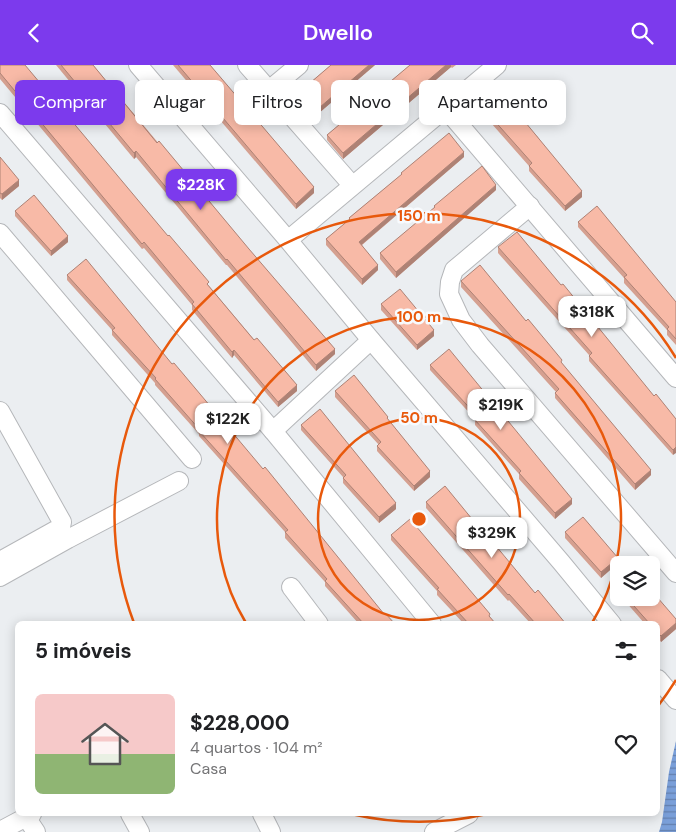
<!DOCTYPE html>
<html lang="pt">
<meta charset="utf-8">
<style>
:root{--surface:#fff;--page:#f6f6f6;--text:#202124;--muted:#757577;--accent:#7c3aed}
body{margin:0;font-family:"DM Sans",sans-serif;background:var(--page);color:var(--text);height:100vh;display:flex;flex-direction:column;font-size:19px;white-space:nowrap}
*{box-sizing:border-box;margin:0}
p{font-size:16px;color:var(--muted)}
.icon{flex:none;width:28px;height:28px;fill:none;stroke:currentColor;stroke-width:2;stroke-linecap:round;stroke-linejoin:round}
.map{position:relative;flex:1;overflow:hidden}
.side{position:absolute;left:15px;top:556px;width:645px;height:195px;display:flex;flex-direction:column;background:var(--surface);border-radius:8px;box-shadow:0 2px 12px #0003}
.side>*{flex:none}
.banner{position:absolute;left:15px;top:15px;width:646px;height:45px;display:flex;gap:10px}
.tools{position:absolute;left:610px;top:491px;display:grid;gap:10px}
.tools a{display:grid;place-items:center;width:50px;height:50px;border-radius:8px;background:var(--surface);box-shadow:0 2px 12px #0003;font-size:25px}
.price{position:absolute;translate:-50% -42px;padding:0 11px;border-radius:10px;background:#fff;color:#222;font-size:16px;line-height:32px;filter:drop-shadow(0 1px 2px #0008)}
.price::after{content:'';position:absolute;left:50%;top:30px;width:15px;height:11px;margin-left:-8px;background:inherit;clip-path:polygon(0 0,100% 0,50% 100%)}
.price.selected{background:var(--accent);color:#fff}
ul{padding:0;list-style:none}
li{display:flex;align-items:center;gap:15px;height:125px;padding:0 20px}
li span{display:grid;place-items:center;flex:none;width:140px;height:100px;border-radius:8px;color:#555}
li>.icon{margin-inline-start:auto}
span .icon{width:60px;height:60px;fill:#fffc;stroke-width:1}
li b{font-size:21px}
h2{display:flex;justify-content:space-between;align-items:center;height:60px;padding:0 20px;font-size:21px}
.tag{padding:0 18px;border-radius:8px;background:var(--surface);box-shadow:0 2px 12px #0003;font-size:18px;line-height:45px}
.tag.selected{background:var(--accent);color:#fff}
header{display:flex;justify-content:space-between;align-items:center;height:65px;padding:0 20px;background:var(--accent);color:#fff;font-size:22px;font-weight:600}
.map>svg:first-child{display:block}
</style>
<header><svg class="icon" aria-label="back" viewBox="0 0 24 24"><path d="M15 5l-7 7 7 7"/></svg>Dwello<svg class="icon" aria-label="search" viewBox="0 0 24 24"><circle cx="10" cy="10" r="6"/><path d="M15 15l6 6"/></svg></header>
<div class="map">
<svg width="676" height="767" viewBox="0 0 676 767">
<defs>
<pattern id="water-rules" width="6" height="5" patternUnits="userSpaceOnUse" patternTransform="scale(1.25)"><rect width="6" height="5" fill="#7a9fd9"/><path d="M0 2.5h6" fill="none" stroke="#6380af"/></pattern>
</defs>
<rect width="100%" height="100%" fill="#ebeef1"/>
<!-- water -->
<polygon fill="url(#water-rules)" points="676,676 676,767 659,767 662,757 669,707"/>
<g fill="none" stroke-linecap="round" stroke-linejoin="round">
<!-- minor casing -->
<g stroke="#b5b7ba" stroke-width="20">
<g id="minor">
<polyline points="138,0 288,175 371,275 561,497 612,559"/>
<polyline points="247,0 352,120"/>
<polyline points="269,25 299,0"/>
<polyline points="446,44 676,313"/>
<polyline points="0,48 273,366 432,559"/>
<polyline points="530,141 454,205 450,217 449,229 461,255 480,280 676,508"/>
<polyline points="0,168 192,394"/>
<polyline points="288,175 497,0"/>
<polyline points="0,346 62,457 61,462 0,496"/>
<polyline points="273,366 371,275"/>
<polyline points="0,512 68,474 179,416"/>
<polyline points="291,522 319,559"/>
<polyline points="658,614 676,635"/>
<polyline points="130,749 140,767"/>
<polyline points="262,749 271,767"/>
<polyline points="26,752 36,767"/>
<polyline points="0,766 32,749"/>
<polyline points="434,767 469,749"/>
</g>
</g>
<!-- minor -->
<use href="#minor" stroke="#fff" stroke-width="18"/>
</g>
<!-- wall -->
<g fill="#d5a090">
<polygon points="0,0 209,221 297,326 278,342 234,290 232,293 192,245 192,240 144,183 142,184 0,14"/>
<polygon points="56,0 93,0 335,289 316,306 227,200 226,200 136,92 134,94"/>
<polygon points="173,0 210,0 314,128 296,144"/>
<polygon points="331,0 375,0 312,54 296,36 296,30"/>
<polygon points="410,0 456,0 452,3 451,2 343,94 327,75 327,70"/>
<polygon points="484,44 537,71 582,132 565,146 529,106 529,101 484,50"/>
<polygon points="0,92 19,121 2,135 0,133"/>
<polygon points="464,92 362,180 378,205 362,220 326,180 326,174 349,155 349,153 401,110 401,108"/>
<polygon points="496,125 396,213 380,194 380,188 434,144 434,141"/>
<polygon points="15,146 68,177 51,191 15,151"/>
<polygon points="578,157 676,237 676,280 667,270 667,265 624,218 624,213 578,162"/>
<polygon points="498,182 654,331 676,354 673,390 589,296 589,290 498,188"/>
<polygon points="67,210 172,299 384,549 395,559 359,559 325,521 325,517 285,473 285,467 199,371 199,369 155,320 155,318 112,270 112,265 67,215"/>
<polygon points="461,216 526,256 562,299 651,410 635,425 555,333 555,328 556,327 461,222"/>
<polygon points="381,239 434,271 417,285 381,245"/>
<polygon points="430,300 572,439 555,454 519,414 519,409 475,360 475,354 430,305"/>
<polygon points="335,326 388,355 430,412 414,426 377,386 377,381 379,380 335,332"/>
<polygon points="301,360 396,444 379,458 343,418 343,412 301,365"/>
<polygon points="426,437 490,476 535,528 566,559 531,559 509,535 508,536 426,443"/>
<polygon points="565,467 618,498 601,513 565,473"/>
<polygon points="391,470 490,553 496,559 464,559 437,530 437,526 391,475"/>
<polygon points="625,532 651,532 676,554 676,564 661,577 658,573 658,559 645,559 625,536"/>
</g>
<!-- shaded-wall -->
<g fill="#ae8275">
<polygon points="369,0 375,0 312,54 312,49"/>
<polygon points="446,0 451,0 451,2 343,94 343,88"/>
<polygon points="136,86 136,92 134,94 134,88"/>
<polygon points="464,87 464,92 359,182 359,177"/>
<polygon points="19,115 19,121 2,135 2,129"/>
<polygon points="496,120 496,125 396,213 396,207"/>
<polygon points="314,122 314,128 296,144 296,139"/>
<polygon points="582,126 582,132 565,146 565,141"/>
<polygon points="68,171 68,177 51,191 51,186"/>
<polygon points="378,200 378,205 362,220 362,214"/>
<polygon points="434,265 434,271 417,285 417,280"/>
<polygon points="335,284 335,289 316,306 316,300"/>
<polygon points="234,285 234,290 232,293 232,287"/>
<polygon points="297,320 297,326 278,342 278,337"/>
<polygon points="676,382 676,388 673,390 673,385"/>
<polygon points="651,405 651,410 635,425 635,419"/>
<polygon points="430,406 430,412 414,426 414,421"/>
<polygon points="572,434 572,439 555,454 555,448"/>
<polygon points="396,438 396,444 379,458 379,452"/>
<polygon points="618,493 618,498 601,513 601,507"/>
<polygon points="676,558 676,564 661,577 661,571"/>
</g>
<!-- building -->
<g fill="#f8baa7" stroke="#ae8275">
<polygon points="0,0 25,0 168,171 169,170 209,217 207,219 254,275 257,273 297,320 278,337 234,285 232,287 192,239 194,237 144,177 142,179 0,8"/>
<polygon points="61,0 93,0 157,78 159,76 249,184 335,284 316,300 227,194 226,195 136,86 134,88"/>
<polygon points="178,0 210,0 314,122 296,139"/>
<polygon points="331,0 369,0 312,49 296,30"/>
<polygon points="410,0 446,0 343,88 327,70"/>
<polygon points="502,29 582,126 565,141 529,101 532,98 484,44"/>
<polygon points="449,68 464,87 359,177 378,200 362,214 326,174 350,154 349,153 402,109 401,108"/>
<polygon points="0,92 19,115 2,129 0,128"/>
<polygon points="482,101 496,120 396,207 380,188 435,142 434,141"/>
<polygon points="34,130 68,171 51,186 15,146"/>
<polygon points="597,141 676,237 676,274 667,264 669,262 624,212 627,210 578,157"/>
<polygon points="517,167 561,220 563,219 654,331 656,329 676,354 676,382 673,385 589,291 592,288 498,182"/>
<polygon points="86,194 172,299 174,298 263,404 265,402 384,549 385,548 395,559 364,559 325,516 327,514 285,467 288,465 199,366 200,365 155,314 156,313 112,265 115,263 67,210"/>
<polygon points="480,200 526,256 528,254 562,295 561,297 651,405 635,419 555,328 559,324 461,216"/>
<polygon points="400,224 434,265 417,280 381,239"/>
<polygon points="449,284 572,434 555,448 519,408 521,406 475,355 478,352 430,300"/>
<polygon points="354,310 388,352 387,353 430,406 414,421 377,381 381,377 335,326"/>
<polygon points="320,344 396,438 379,452 343,413 346,410 301,360"/>
<polygon points="445,421 490,476 491,475 535,528 538,525 566,559 536,559 509,529 508,530 426,437"/>
<polygon points="583,452 618,493 601,507 565,467"/>
<polygon points="410,454 490,549 489,551 496,559 469,559 437,524 439,523 391,470"/>
<polygon points="651,525 676,554 676,558 661,571 658,568 658,559 650,559 626,532 651,532"/>
</g>
<!-- distance rings -->
<g fill="none" stroke="#e8590c" stroke-width="2.5">
<circle cx="419" cy="454" r="101"/>
<path d="M246 558A202 202 0 1 1 592 558"/>
<path d="M676 615A303 303 0 0 1 658 641M487 749A303 303 0 0 1 351 749M134 558A303 303 0 0 1 676 293"/>
</g>
<circle cx="419" cy="454" r="8" fill="#e8590c" stroke="#f8fbfe" stroke-width="2.5"/>
<g font-size="15" text-anchor="middle" font-weight="bold" fill="#e8590c" stroke="#f8fbfe" stroke-width="5" stroke-linejoin="round" paint-order="stroke">
<text x="419" y="156">150 m</text>
<text x="419" y="257">100 m</text>
<text x="419" y="358">50 m</text>
</g>
</svg>
<div class="tools">
<a><svg class="icon" aria-label="layers" viewBox="0 0 24 24"><path d="M12 4l9 5-9 5-9-5zM3 14l9 5 9-5"/></svg></a>
</div>
<b class="price selected" style="left:201px;top:146px">$228K</b>
<b class="price" style="left:592px;top:273px">$318K</b>
<b class="price" style="left:501px;top:366px">$219K</b>
<b class="price" style="left:228px;top:380px">$122K</b>
<b class="price" style="left:492px;top:494px">$329K</b>
<div class="banner">
<a class="tag selected">Comprar</a>
<a class="tag">Alugar</a>
<a class="tag">Filtros</a>
<a class="tag">Novo</a>
<a class="tag">Apartamento</a>
</div>
<section class="side">
<h2>5 imóveis<svg class="icon" aria-label="filters" viewBox="0 0 24 24"><path d="M4 7h16M4 17h16"/><circle cx="9" cy="7" r="2"/><circle cx="15" cy="17" r="2"/></svg></h2>
<ul>
<li><span style="background:linear-gradient(#f6c9c9 60%,#8fb573 0)"><svg class="icon" aria-label="home" viewBox="0 0 24 24"><path d="M3 11l9-7 9 7M6 9v11h12V9"/></svg></span><div><b>$228,000</b><p>4 quartos · 104 m²</p><p>Casa</p></div><svg class="icon" aria-label="heart" viewBox="0 0 24 24"><path d="M12 20l-8-8c-3-5 5-10 8-4 3-6 11-1 8 4z"/></svg></li>
</ul>
</section>
</div>
